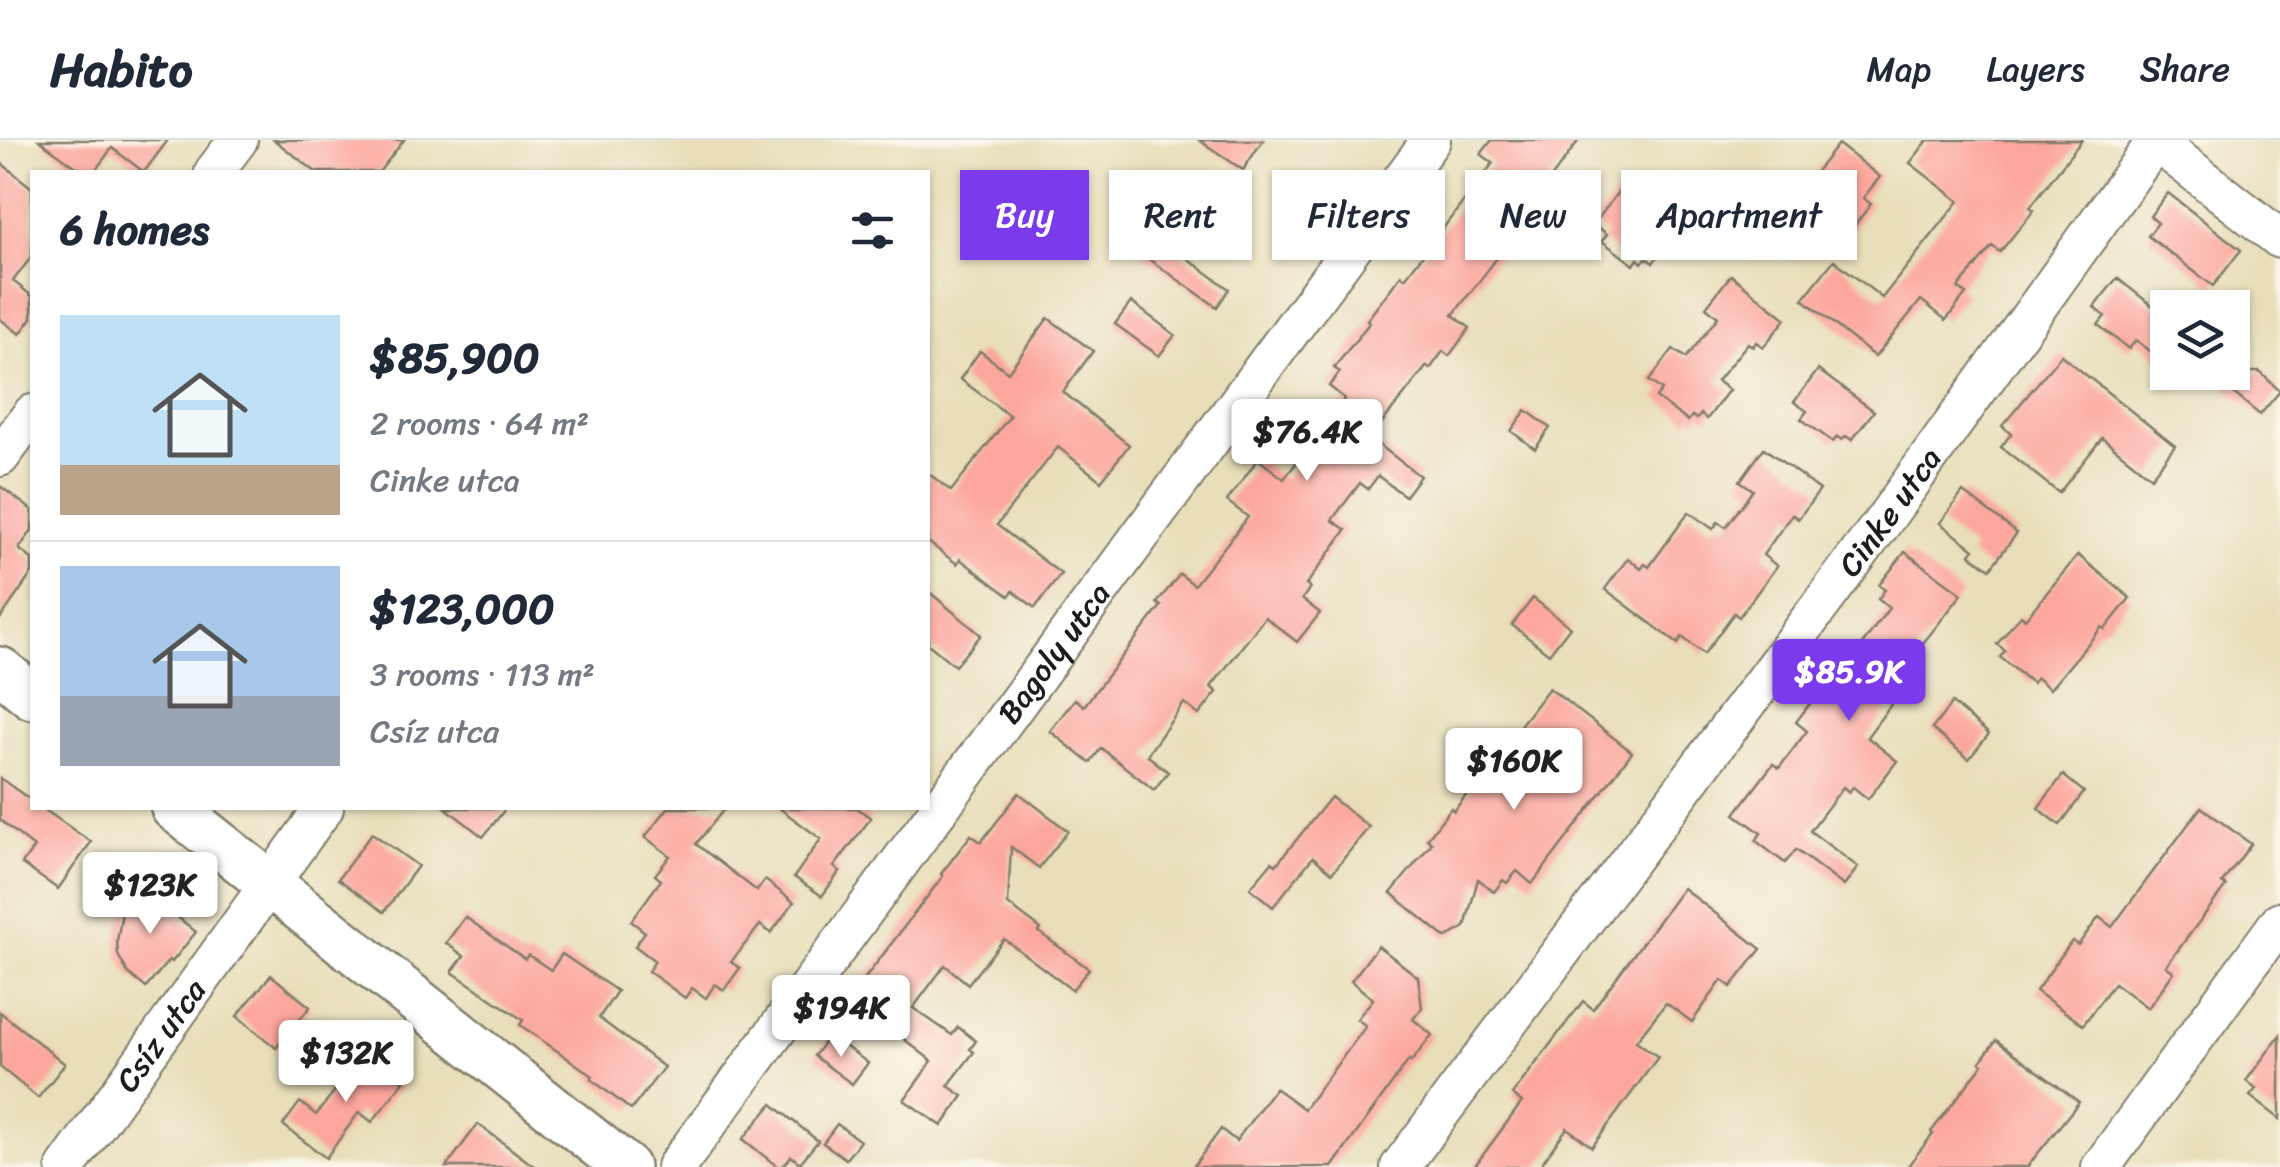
<!DOCTYPE html>
<meta charset="utf-8">
<style>
:root{--surface:#fff;--page:#f2f2f3;--text:#1f2937;--muted:#747a83;--line:#e0e1e3;--accent:#7c3aed}
body{margin:0;font-family:Sriracha,sans-serif;background:var(--page);color:var(--text);height:100vh;display:flex;flex-direction:column;font-size:38px;white-space:nowrap}
*{box-sizing:border-box;margin:0}
p{font-size:32px;color:var(--muted)}
.icon{flex:none;width:55px;height:55px;fill:none;stroke:currentColor;stroke-width:2;stroke-linecap:round;stroke-linejoin:round}
.map{position:relative;flex:1;overflow:hidden}
.details{position:absolute;left:30px;top:30px;width:900px;height:640px;display:flex;flex-direction:column;background:var(--surface);border-radius:0px;box-shadow:0 2px 8px #0004}
.details>*{flex:none}
.banner{position:absolute;left:960px;top:30px;width:950px;height:90px;display:flex;gap:20px}
.fabs{position:absolute;left:2150px;top:150px;display:grid;gap:20px}
.fabs a{display:grid;place-items:center;width:100px;height:100px;border-radius:0px;background:var(--surface);box-shadow:0 2px 8px #0004;font-size:50px}
.price{position:absolute;translate:-50% -85px;padding:0 22px;border-radius:10px;background:#fff;color:#222;font-size:32px;line-height:65px;filter:drop-shadow(0 2px 5px #0008)}
.price::after{content:'';position:absolute;left:50%;top:60px;width:30px;height:22px;margin-left:-15px;background:inherit;clip-path:polygon(0 0,100% 0,50% 100%)}
.price.active{background:var(--accent);color:#fff}
ul{padding:0;list-style:none}
li{display:flex;align-items:center;gap:30px;height:250px;padding:0 30px}
li+li{border-top:2px solid var(--line)}
li span{display:grid;place-items:center;flex:none;width:280px;height:200px;border-radius:0px;color:#555}
li>.icon{margin-inline-start:auto}
span .icon{width:120px;height:120px;fill:#fffc;stroke-width:1}
li b{font-size:42px}
h2{display:flex;justify-content:space-between;align-items:center;height:120px;padding:0 30px;font-size:42px}
.chip{padding:0 35px;border-radius:0px;background:var(--surface);box-shadow:0 2px 8px #0004;font-size:35px;line-height:90px}
.chip.active{background:var(--accent);color:#fff}
header{display:flex;align-items:center;gap:60px;box-sizing:border-box;height:140px;padding:0 50px;background:var(--surface);border-bottom:2px solid var(--line)}
header strong{font-size:48px}
nav{display:flex;gap:55px;margin-inline-start:auto;font-size:35px}
.map>svg:first-child{display:block}
</style>
<header>
<strong>Habito</strong>
<nav><a>Map</a><a>Layers</a><a>Share</a></nav>
</header>
<div class="map">
<svg width="2280" height="1027" viewBox="0 0 2280 1027">
<rect width="100%" height="100%" fill="#fbf7ec"/>
<filter id="ink" filterUnits="userSpaceOnUse"><feTurbulence type="fractalNoise" baseFrequency=".01" numOctaves="2"/><feDisplacementMap in="SourceGraphic" scale="20" xChannelSelector="R" yChannelSelector="G"/><feConvolveMatrix kernelMatrix="1 2 1 2 8 2 1 2 1" color-interpolation-filters="sRGB"/></filter>
<filter id="wash" filterUnits="userSpaceOnUse"><feTurbulence type="fractalNoise" baseFrequency=".0048" numOctaves="4" result="noise"/><feDisplacementMap in="SourceGraphic" scale="40" xChannelSelector="R" yChannelSelector="G"/><feGaussianBlur stdDeviation="2.25" result="paint"/><feColorMatrix in="noise" values="0 0 0 0 0 0 0 0 0 0 0 0 0 0 0 0 0 1.4 0 .05"/><feComposite in="paint" operator="in"/></filter>
<g filter="url(#wash)">
<rect width="100%" height="100%" fill="#e8deba"/>
<g id="blocks">
<!-- building -->
<g fill="#fca69d">
<polygon points="39,0 168,0 144,32 112,8 94,32 83,32"/>
<polygon points="274,0 404,0 379,32 316,32"/>
<polygon points="1199,0 1263,0 1243,30"/>
<polygon points="1492,0 1579,0 1540,53 1533,48 1505,88 1514,96 1453,175 1470,188 1449,216 1443,211 1430,229 1427,226 1370,298 1420,336 1405,356 1378,336 1368,349 1360,343 1332,380 1346,390 1306,445 1310,448 1302,459 1320,473 1297,502 1265,477 1211,547 1217,552 1199,575 1184,563 1147,615 1168,632 1154,650 1101,608 1090,623 1050,591 1075,559 1084,566 1161,466 1157,463 1180,434 1194,445 1248,377 1227,361 1258,319 1284,339 1345,259 1329,246 1340,232 1334,228 1370,182 1367,180 1401,135 1405,138 1493,23 1481,14"/>
<polygon points="1928,0 2082,0 2030,67 2034,70 2000,112 1992,106 1958,148 1966,154 1946,180 1921,160 1875,217 1803,159 1834,120 1882,158 1959,61 1910,23"/>
<polygon points="1838,4 1880,37 1863,58 1871,64 1851,90 1809,56 1822,40 1814,34"/>
<polygon points="0,22 32,48 32,116 13,141 32,156 32,178 20,194 0,179"/>
<polygon points="1618,52 1675,93 1653,123 1646,118 1642,123 1638,119 1634,125 1602,101 1607,94 1594,84"/>
<polygon points="2168,53 2241,110 2213,146 2148,96 2158,83 2150,76"/>
<polygon points="1153,93 1229,149 1217,167 1140,113"/>
<polygon points="1731,135 1786,179 1763,207 1756,202 1753,207 1748,203 1717,241 1729,250 1707,279 1701,274 1697,279 1692,276 1688,281 1656,258 1662,250 1649,241 1673,209 1686,218 1718,177 1706,167"/>
<polygon points="2117,138 2168,178 2168,225 2136,200 2129,209 2098,185 2105,176 2094,167"/>
<polygon points="1131,162 1175,195 1159,216 1115,184"/>
<polygon points="1048,178 1093,211 1063,252 1129,305 1101,341 1058,307 997,385 1061,434 1035,468 1013,451 1009,456 960,419 957,424 928,402 928,333 951,351 1010,276 960,239 980,211 1008,232"/>
<polygon points="2061,215 2175,306 2151,337 2102,298 2059,353 2001,307 2011,294 2002,286"/>
<polygon points="1818,230 1874,271 1852,300 1846,296 1842,300 1837,297 1833,302 1801,279 1807,271 1794,262"/>
<polygon points="2208,232 2260,232 2280,251 2260,275"/>
<polygon points="1526,270 1550,288 1535,309 1511,291"/>
<polygon points="1764,308 1820,350 1798,379 1792,374 1763,415 1777,426 1739,477 1734,473 1704,514 1682,497 1678,504 1605,449 1628,418 1641,429 1645,424 1649,427 1689,372 1713,389 1718,382 1726,387 1753,350 1740,341"/>
<polygon points="0,346 32,370 32,390 19,409 32,419 32,433 0,479"/>
<polygon points="1963,352 2017,393 1990,429 1970,414 1974,409 1940,383"/>
<polygon points="1905,412 1962,454 1909,521 1918,528 1867,597 1897,621 1868,659 1853,647 1849,652 1843,647 1810,691 1858,727 1844,746 1796,710 1785,723 1756,701 1761,693 1735,674 1773,624 1779,628 1807,591 1796,582 1815,557 1821,561 1889,468 1878,459 1885,450 1879,445"/>
<polygon points="2078,415 2130,458 2105,489 2102,487 2050,549 2037,538 2032,543 2000,517 2005,511 1997,504 2021,475 2025,479"/>
<polygon points="928,451 981,495 955,526 928,504"/>
<polygon points="1533,458 1570,487 1549,514 1512,485"/>
<polygon points="1549,548 1632,612 1532,744 1517,731 1507,743 1503,740 1494,752 1478,739 1465,787 1446,798 1391,753 1432,703 1427,699 1451,668 1454,671"/>
<polygon points="1952,563 1989,594 1969,619 1932,589"/>
<polygon points="2063,635 2084,652 2060,685 2038,668"/>
<polygon points="0,638 32,661 32,668 42,668 91,702 58,749 22,724 34,707 0,680"/>
<polygon points="1019,653 1068,691 1039,728 1011,707 1008,764 1041,789 1039,792 1089,829 1072,850 1004,799 968,844 945,825 913,868 952,895 958,887 976,901 970,909 974,912 948,946 963,956 942,986 904,960 932,921 855,861 860,854 856,850 943,736 941,734 971,695 981,702"/>
<polygon points="1331,657 1369,687 1332,733 1313,717 1273,767 1250,748 1272,722 1276,725"/>
<polygon points="2201,667 2251,704 2222,743 2226,746 2166,826 2174,832 2148,868 2114,843 2083,885 2036,851 2072,801 2078,805 2099,777 2112,787"/>
<polygon points="446,668 506,668 483,697"/>
<polygon points="668,668 725,668 696,704 757,751 765,740 794,762 771,793 760,785 731,822 740,828 724,850 715,844 706,858 692,848 685,858 648,831 655,821 635,806 645,792 631,781 661,740 655,735 670,716 645,697"/>
<polygon points="779,668 857,668 871,678 834,727 840,731 822,756 794,737 821,699"/>
<polygon points="372,693 418,726 384,772 338,739"/>
<polygon points="142,748 196,792 172,822 169,820 146,848 128,833 118,815 117,801 122,773"/>
<polygon points="1683,748 1761,809 1731,847 1722,840 1692,882 1666,863 1636,901 1658,917 1592,1007 1567,988 1539,1027 1474,1027 1522,962 1512,955 1530,931 1583,861 1593,869"/>
<polygon points="465,777 525,819 528,815 551,830 562,814 617,851 599,878 664,927 631,970 591,939 593,936 520,885 523,880 452,832 464,816 446,803"/>
<polygon points="1378,806 1418,837 1422,868 1413,879 1432,895 1411,922 1409,920 1332,1027 1193,1027 1221,989 1236,1001 1275,948 1304,969 1366,886 1357,879 1373,859 1351,841"/>
<polygon points="271,835 310,867 276,908 237,876"/>
<polygon points="0,872 65,924 38,958 0,927"/>
<polygon points="830,895 868,923 852,944 814,916"/>
<polygon points="2280,895 2280,979 2250,956 2256,949 2246,941"/>
<polygon points="1996,900 2079,962 2027,1027 1907,1027 1933,994 1931,992 1983,924 1980,922"/>
<polygon points="366,911 404,941 372,982 359,972 326,1018 283,985 300,962 316,975"/>
<polygon points="772,964 818,1001 800,1023 791,1016 782,1027 778,1027 743,999"/>
<polygon points="478,984 535,1027 446,1027"/>
<polygon points="837,984 860,1001 846,1019 823,1003"/>
</g>
</g>
</g>
<g filter="url(#ink)">
<use href="#blocks" fill-opacity="0" stroke="#827d6b" stroke-width="2.5"/>
<g fill="none" stroke-linecap="round" stroke-linejoin="round">
<!-- minor casing -->
<g stroke="#827d6b" stroke-width="42">
<g id="minor">
<polyline points="2154,0 2280,99"/>
<polyline points="214,32 238,0"/>
<polyline points="0,317 32,274"/>
<path id="s1" d="M66,1027L324,668"/>
<path id="s2" d="M676,1027L1431,0"/>
<path id="s3" d="M1400,1027L1882,383L2157,0"/>
<polyline points="2101,1027 2280,781"/>
</g>
</g>
<!-- tertiary casing -->
<g stroke="#827d6b" stroke-width="50">
<g id="tertiary">
<polyline points="0,530 32,556"/>
<polyline points="174,668 626,1027"/>
</g>
</g>
<!-- minor -->
<use href="#minor" stroke="#fff" stroke-width="38"/>
<!-- tertiary -->
<use href="#tertiary" stroke="#fff" stroke-width="45"/>
</g>
</g>
<g text-anchor="middle" stroke-width="10" stroke-linejoin="round" paint-order="stroke">
<!-- street labels -->
<g font-size="32" fill="#1c1c1c" stroke="#fbf7ec">
<text dy="11" stroke="none"><textPath href="#s3" startOffset="818">Cinke utca</textPath></text>
<text dy="11" stroke="none"><textPath href="#s2" startOffset="638">Bagoly utca</textPath></text>
<text dy="11" stroke="none"><textPath href="#s1" startOffset="162">Csíz utca</textPath></text>
</g>
</g>
</svg>
<div class="fabs">
<a><svg class="icon" aria-label="layers" viewBox="0 0 24 24"><path d="M12 4l9 5-9 5-9-5zM3 14l9 5 9-5"/></svg></a>
</div>
<b class="price" style="left:1307px;top:344px">$76.4K</b>
<b class="price active" style="left:1849px;top:584px">$85.9K</b>
<b class="price" style="left:1514px;top:673px">$160K</b>
<b class="price" style="left:150px;top:797px">$123K</b>
<b class="price" style="left:841px;top:920px">$194K</b>
<b class="price" style="left:346px;top:965px">$132K</b>
<div class="banner">
<a class="chip active">Buy</a>
<a class="chip">Rent</a>
<a class="chip">Filters</a>
<a class="chip">New</a>
<a class="chip">Apartment</a>
</div>
<section class="details">
<h2>6 homes<svg class="icon" aria-label="filters" viewBox="0 0 24 24"><path d="M4 7h16M4 17h16"/><circle cx="9" cy="7" r="2"/><circle cx="15" cy="17" r="2"/></svg></h2>
<ul>
<li><span style="background:linear-gradient(#bfe0f5 75%,#b9a48a 0)"><svg class="icon" aria-label="home" viewBox="0 0 24 24"><path d="M3 11l9-7 9 7M6 9v11h12V9"/></svg></span><div><b>$85,900</b><p>2 rooms · 64 m²</p><p>Cinke utca</p></div></li>
<li><span style="background:linear-gradient(#a9c7e8 65%,#9aa5b1 0)"><svg class="icon" aria-label="home" viewBox="0 0 24 24"><path d="M3 11l9-7 9 7M6 9v11h12V9"/></svg></span><div><b>$123,000</b><p>3 rooms · 113 m²</p><p>Csíz utca</p></div></li>
</ul>
</section>
</div>
